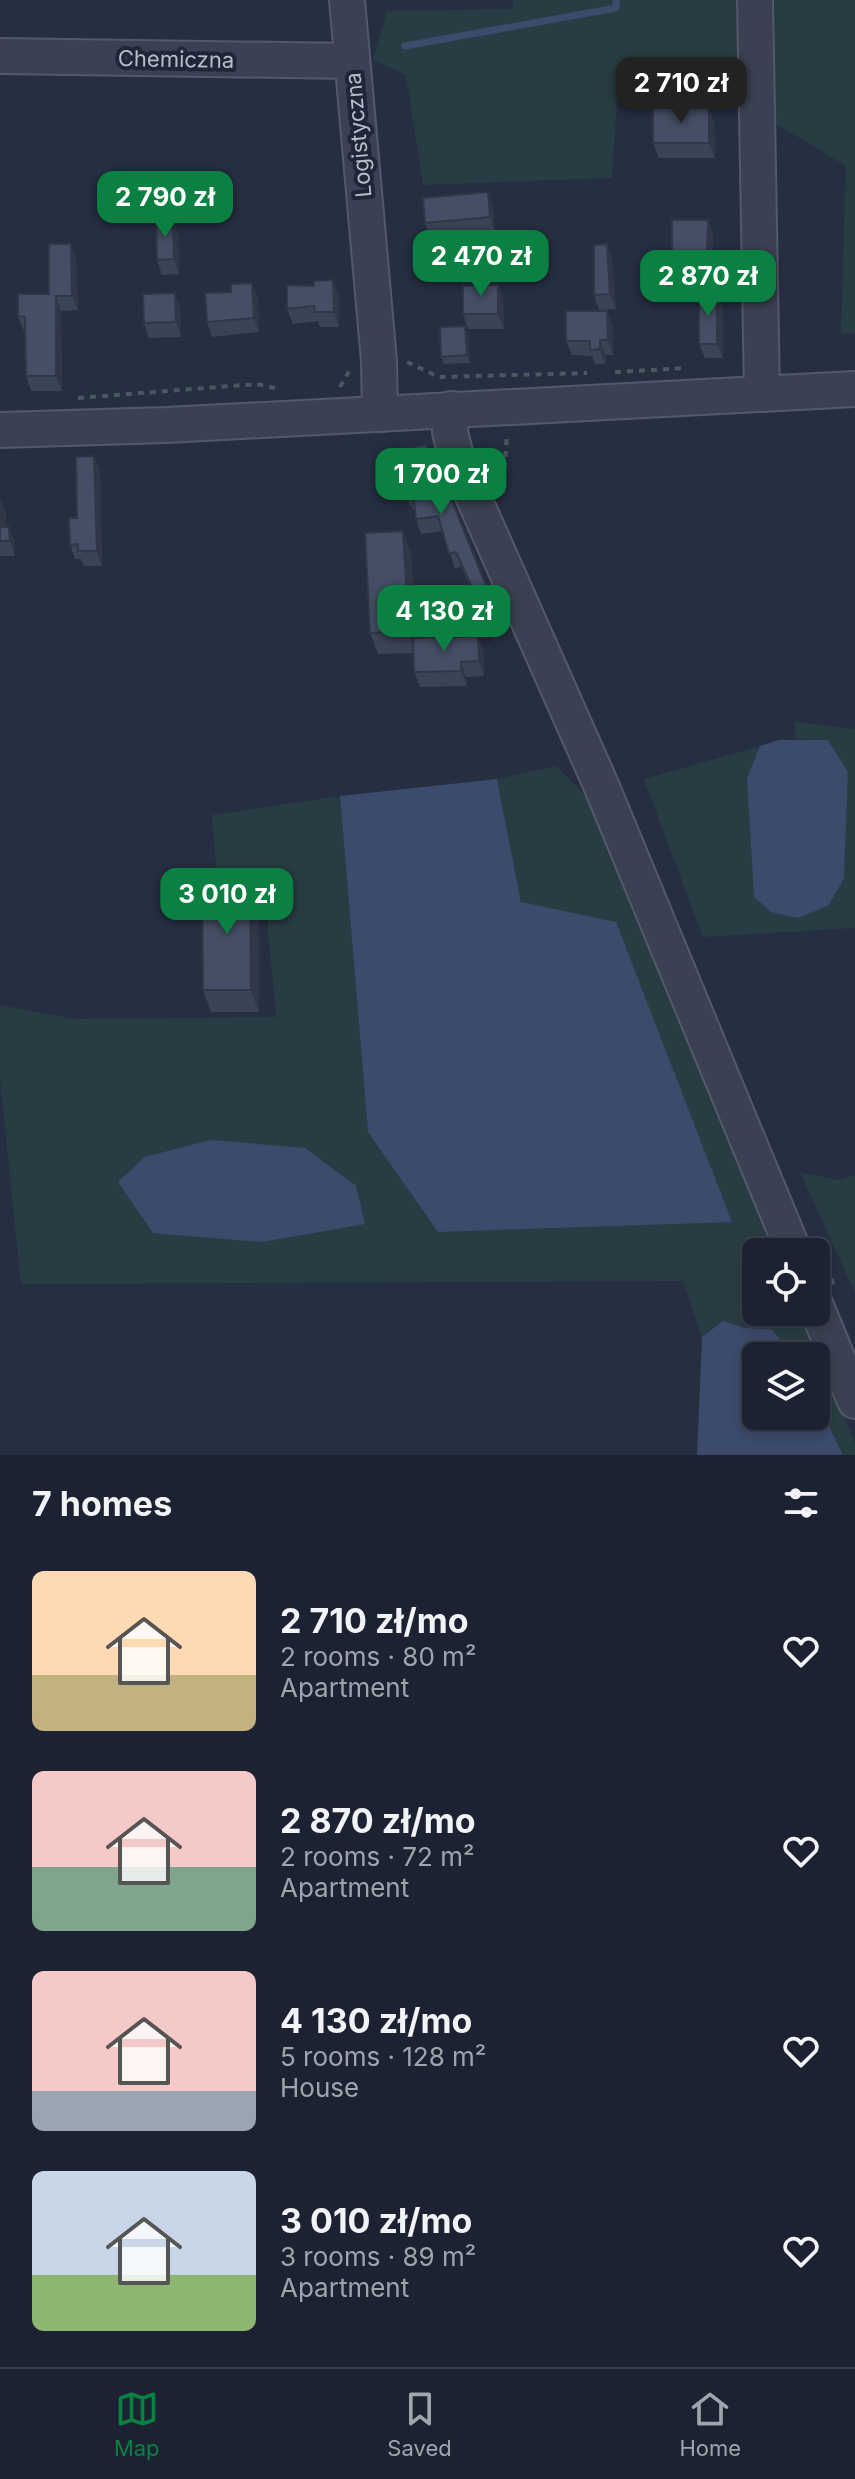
<!DOCTYPE html>
<meta charset="utf-8">
<style>
:root{--surface:#1c2232;--page:#292f3e;--text:#f1f3f6;--muted:#a0a4ac;--line:#3a3f4d;--accent:#0b8043}
body{margin:0;font-family:Inter,sans-serif;background:var(--page);color:var(--text);height:100vh;display:flex;flex-direction:column;font-size:30px;white-space:nowrap}
*{box-sizing:border-box;margin:0}
p{font-size:26px;color:var(--muted)}
.icon{flex:none;width:44px;height:44px;fill:none;stroke:currentColor;stroke-width:2;stroke-linecap:round;stroke-linejoin:round}
.map{position:relative;height:1455px;overflow:hidden}
.sheet{display:flex;flex-direction:column;background:var(--surface);flex:1}
.sheet>*{flex:none}
.controls{position:absolute;left:742px;top:1238px;display:grid;gap:16px}
.controls a{display:grid;place-items:center;width:88px;height:88px;border-radius:12px;background:var(--surface);box-shadow:0 4px 12px #0003,0 0 0 2px var(--line);font-size:40px}
.price{position:absolute;translate:-50% -68px;padding:0 18px;border-radius:16px;background:var(--accent);color:#fff;font-size:26px;line-height:52px;filter:drop-shadow(0 2px 4px #0008)}
.price::after{content:'';position:absolute;left:50%;top:48px;width:24px;height:18px;margin-left:-12px;background:inherit;clip-path:polygon(0 0,100% 0,50% 100%)}
.price.current{background:#222;color:#fff}
ul{padding:0;list-style:none}
li{display:flex;align-items:center;gap:24px;height:200px;padding:0 32px}
li span{display:grid;place-items:center;flex:none;width:224px;height:160px;border-radius:12px;color:#555}
li>.icon{margin-inline-start:auto}
span .icon{width:96px;height:96px;fill:#fffc;stroke-width:1}
li b{font-size:34px}
h2{display:flex;justify-content:space-between;align-items:center;height:96px;padding:0 32px;font-size:34px}
.dock{display:flex;justify-content:space-around;align-items:center;height:112px;border-top:2px solid var(--line);background:var(--surface);font-size:22px;color:var(--muted)}
.dock a{display:grid;justify-items:center;gap:4px}
.dock .current{color:var(--accent)}
.map>svg:first-child{display:block}
</style>
<div class="map">
<svg width="855" height="1455" viewBox="0 0 855 1455">
<rect width="100%" height="100%" fill="#262e42"/>
<!-- green -->
<g fill="#283d43">
<polygon points="513,0 739,0 740,102 617,99 612,178 423,185 406,75 373,60 387,11 513,9"/>
<polygon points="774,0 855,0 855,333 841,334 846,166 775,123"/>
<polygon points="795,722 855,729 855,928 703,937 644,779 760,746 747,778 844,878 848,772 828,740 795,739"/>
<polygon points="556,766 586,796 775,1252 756,1252 756,1312 800,1312 855,1443 855,1455 843,1455 816,1399 816,1356 795,1356 771,1329 745,1328 723,1321 702,1337 683,1281 21,1284 0,1080 0,1005 74,1019 276,1017 265,895 218,890 212,815 340,796 368,1132 521,902 497,779"/>
<polygon points="800,1172 839,1180 855,1175 855,1293"/>
</g>
<!-- water -->
<g fill="#3c4a6b">
<polygon points="779,740 828,740 848,772 844,878 829,905 798,918 771,912 754,897 747,778 760,746"/>
<polygon points="497,779 521,902 616,922 732,1222 438,1232 368,1132 340,796"/>
<polygon points="210,1140 305,1148 356,1186 365,1224 262,1242 153,1233 118,1182 145,1157"/>
<polygon points="723,1321 745,1328 771,1329 795,1356 756,1356 756,1416 816,1416 816,1399 843,1455 697,1455 702,1337"/>
</g>
<g fill="none" stroke-linecap="round" stroke-linejoin="round">
<!-- stream -->
<polyline stroke="#3c4a6b" stroke-width="7" points="405,46 616,8 616,0"/>
<!-- minor casing -->
<g stroke="#535969" stroke-width="38">
<g id="minor">
<polyline points="347,0 379,361 380,414"/>
<polyline points="755,0 762,394"/>
<polyline points="0,56 351,61"/>
<polyline points="451,409 450,432 457,460 601,785 794,1252"/>
<polyline points="0,430 167,425 855,389"/>
<polyline points="816,1306 855,1401"/>
</g>
</g>
<!-- path -->
<g stroke="#475a60" stroke-width="4" stroke-dasharray="6 6" stroke-linecap="butt">
<polyline points="407,362 439,377 587,373"/>
<polyline points="615,372 686,368"/>
<polyline points="340,387 351,368"/>
<polyline points="78,398 257,384 279,389"/>
<polyline points="503,493 507,434"/>
<polyline points="823,1256 834,1286"/>
</g>
<!-- minor -->
<use href="#minor" stroke="#3b4152" stroke-width="34"/>
</g>
<!-- wall -->
<g fill="#3b4356">
<polygon points="714,122 715,158 659,158 653,143"/>
<polygon points="488,192 493,207 495,232 430,238 425,223"/>
<polygon points="708,220 713,235 713,263 725,263 727,271 728,298 719,299 723,308 723,358 705,358 699,344 708,293 708,275 692,274 689,266 678,266 672,251"/>
<polygon points="178,234 179,274 162,275 157,260"/>
<polygon points="71,244 76,259 78,310 61,311 62,391 31,391 26,376 25,331 24,331 18,316 49,294"/>
<polygon points="607,244 612,259 616,309 599,310 594,295"/>
<polygon points="487,273 492,285 498,285 503,300 504,329 468,329 463,314 478,285"/>
<polygon points="333,280 339,295 339,327 320,327 318,321 293,324 287,309 314,286"/>
<polygon points="258,298 259,332 212,337 207,322"/>
<polygon points="180,308 181,337 149,338 144,323"/>
<polygon points="613,326 613,355 606,355 605,364 595,364 592,356 572,355 566,341"/>
<polygon points="468,333 470,363 444,364 441,357"/>
<polygon points="94,456 100,471 102,566 84,566 81,559 75,559 70,545"/>
<polygon points="432,460 433,472 505,633 495,642 461,566 455,569 443,531 421,534 416,519 415,509 413,509 401,490 396,475"/>
<polygon points="0,499 6,514 6,527 15,542 15,556 0,556"/>
<polygon points="411,553 416,638 478,636 483,651 484,676 466,677 467,686 420,687 414,672 414,653 378,654 370,633"/>
<polygon points="258,903 259,1012 211,1012 203,990"/>
</g>
<!-- shaded-wall -->
<g fill="#303746">
<polygon points="709,107 714,122 715,158 709,143"/>
<polygon points="488,192 493,207 495,232 490,217"/>
<polygon points="173,219 178,234 179,274 174,259"/>
<polygon points="708,220 713,235 713,266 707,251"/>
<polygon points="71,244 76,259 78,310 72,296"/>
<polygon points="607,244 612,259 616,309 610,294"/>
<polygon points="703,251 708,266 708,275 702,260"/>
<polygon points="725,263 727,271 728,298 725,291"/>
<polygon points="333,280 339,295 339,327 334,312"/>
<polygon points="252,283 258,298 259,332 254,318"/>
<polygon points="498,285 503,300 504,329 498,314"/>
<polygon points="175,293 180,308 181,337 176,322"/>
<polygon points="717,293 723,308 723,358 717,344"/>
<polygon points="56,296 61,311 62,391 56,376"/>
<polygon points="607,311 613,326 613,355 608,340"/>
<polygon points="465,326 468,333 470,363 467,355"/>
<polygon points="600,340 606,355 605,364 600,349"/>
<polygon points="426,445 432,460 435,481 430,466"/>
<polygon points="94,456 100,471 102,566 97,551"/>
<polygon points="0,499 6,514 6,542 1,527"/>
<polygon points="9,527 15,542 15,556 10,541"/>
<polygon points="403,531 411,553 417,653 409,631"/>
<polygon points="499,618 505,633 495,642 490,627"/>
<polygon points="478,636 483,651 484,676 479,661"/>
<polygon points="461,662 466,677 467,686 461,671"/>
<polygon points="250,881 258,903 259,1012 251,990"/>
</g>
<!-- building -->
<g fill="#454e64" stroke="#303746" stroke-width="2">
<rect x="653" y="107" width="56" height="36"/>
<polygon points="488,192 490,217 425,223 423,198"/>
<polygon points="156,219 173,219 174,259 157,260"/>
<polygon points="672,220 708,220 707,251 703,251 702,260 686,259 687,251 672,251"/>
<polygon points="49,244 71,244 72,296 56,296 56,376 26,376 25,317 18,316 18,294 49,294"/>
<polygon points="607,244 610,294 594,295 594,245"/>
<polygon points="707,263 725,263 725,291 708,291"/>
<polygon points="478,273 487,273 488,285 498,285 498,314 463,314 463,286 478,285"/>
<polygon points="333,280 334,312 315,312 314,306 287,309 287,285 314,286 314,281"/>
<polygon points="252,283 254,318 207,322 205,293 231,292 231,284"/>
<polygon points="175,293 176,322 144,323 143,294"/>
<rect x="699" y="293" width="18" height="51"/>
<polygon points="566,311 607,311 608,340 600,340 600,349 590,350 590,341 566,341"/>
<polygon points="465,326 467,355 441,357 440,327"/>
<polygon points="426,445 430,466 448,491 499,618 490,627 456,552 449,554 438,516 416,519 413,494 408,494 396,475 392,451"/>
<polygon points="94,456 97,551 78,551 78,544 70,545 69,518 77,518 76,457"/>
<polygon points="0,499 1,527 9,527 10,541 0,541"/>
<polygon points="403,531 409,631 370,633 365,533"/>
<polygon points="478,636 479,661 461,662 461,671 414,672 413,638"/>
<polygon points="250,881 251,990 203,990 202,882"/>
</g>
<g text-anchor="middle" stroke-width="8" stroke-linejoin="round" paint-order="stroke">
<!-- street labels -->
<g font-size="22" fill="#b8bdcc" stroke="#1f2637">
<text transform="translate(176 59) rotate(1)" y="8">Chemiczna</text>
<text transform="translate(358 135) rotate(-95)" y="8">Logistyczna</text>
</g>
</g>
</svg>
<div class="controls">
<a><svg class="icon" aria-label="locate" viewBox="0 0 24 24"><circle cx="12" cy="12" r="6"/><path d="M12 2v4M12 18v4M2 12h4M18 12h4"/></svg></a>
<a><svg class="icon" aria-label="layers" viewBox="0 0 24 24"><path d="M12 4l9 5-9 5-9-5zM3 14l9 5 9-5"/></svg></a>
</div>
<b class="price current" style="left:681px;top:125px">2 710 zł</b>
<b class="price" style="left:165px;top:239px">2 790 zł</b>
<b class="price" style="left:481px;top:298px">2 470 zł</b>
<b class="price" style="left:708px;top:318px">2 870 zł</b>
<b class="price" style="left:441px;top:516px">1 700 zł</b>
<b class="price" style="left:444px;top:653px">4 130 zł</b>
<b class="price" style="left:227px;top:936px">3 010 zł</b>
</div>
<section class="sheet">
<h2>7 homes<svg class="icon" aria-label="filters" viewBox="0 0 24 24"><path d="M4 7h16M4 17h16"/><circle cx="9" cy="7" r="2"/><circle cx="15" cy="17" r="2"/></svg></h2>
<ul>
<li><span style="background:linear-gradient(#ffd9b3 65%,#c2b280 0)"><svg class="icon" aria-label="home" viewBox="0 0 24 24"><path d="M3 11l9-7 9 7M6 9v11h12V9"/></svg></span><div><b>2 710 zł/mo</b><p>2 rooms · 80 m²</p><p>Apartment</p></div><svg class="icon" aria-label="heart" viewBox="0 0 24 24"><path d="M12 20l-8-8c-3-5 5-10 8-4 3-6 11-1 8 4z"/></svg></li>
<li><span style="background:linear-gradient(#f6c9c9 60%,#7fa58c 0)"><svg class="icon" aria-label="home" viewBox="0 0 24 24"><path d="M3 11l9-7 9 7M6 9v11h12V9"/></svg></span><div><b>2 870 zł/mo</b><p>2 rooms · 72 m²</p><p>Apartment</p></div><svg class="icon" aria-label="heart" viewBox="0 0 24 24"><path d="M12 20l-8-8c-3-5 5-10 8-4 3-6 11-1 8 4z"/></svg></li>
<li><span style="background:linear-gradient(#f6c9c9 75%,#9aa5b1 0)"><svg class="icon" aria-label="home" viewBox="0 0 24 24"><path d="M3 11l9-7 9 7M6 9v11h12V9"/></svg></span><div><b>4 130 zł/mo</b><p>5 rooms · 128 m²</p><p>House</p></div><svg class="icon" aria-label="heart" viewBox="0 0 24 24"><path d="M12 20l-8-8c-3-5 5-10 8-4 3-6 11-1 8 4z"/></svg></li>
<li><span style="background:linear-gradient(#c9d6e8 65%,#8fb573 0)"><svg class="icon" aria-label="home" viewBox="0 0 24 24"><path d="M3 11l9-7 9 7M6 9v11h12V9"/></svg></span><div><b>3 010 zł/mo</b><p>3 rooms · 89 m²</p><p>Apartment</p></div><svg class="icon" aria-label="heart" viewBox="0 0 24 24"><path d="M12 20l-8-8c-3-5 5-10 8-4 3-6 11-1 8 4z"/></svg></li>
</ul>
</section>
<nav class="dock">
<a class="current"><svg class="icon" aria-label="map" viewBox="0 0 24 24"><path d="M3 6l6-2 6 2 6-2v14l-6 2-6-2-6 2zM9 4v14M15 6v14"/></svg>Map</a>
<a><svg class="icon" aria-label="saved" viewBox="0 0 24 24"><path d="M7 4h10v16l-5-4-5 4z"/></svg>Saved</a>
<a><svg class="icon" aria-label="home" viewBox="0 0 24 24"><path d="M3 11l9-7 9 7M6 9v11h12V9"/></svg>Home</a>
</nav>
